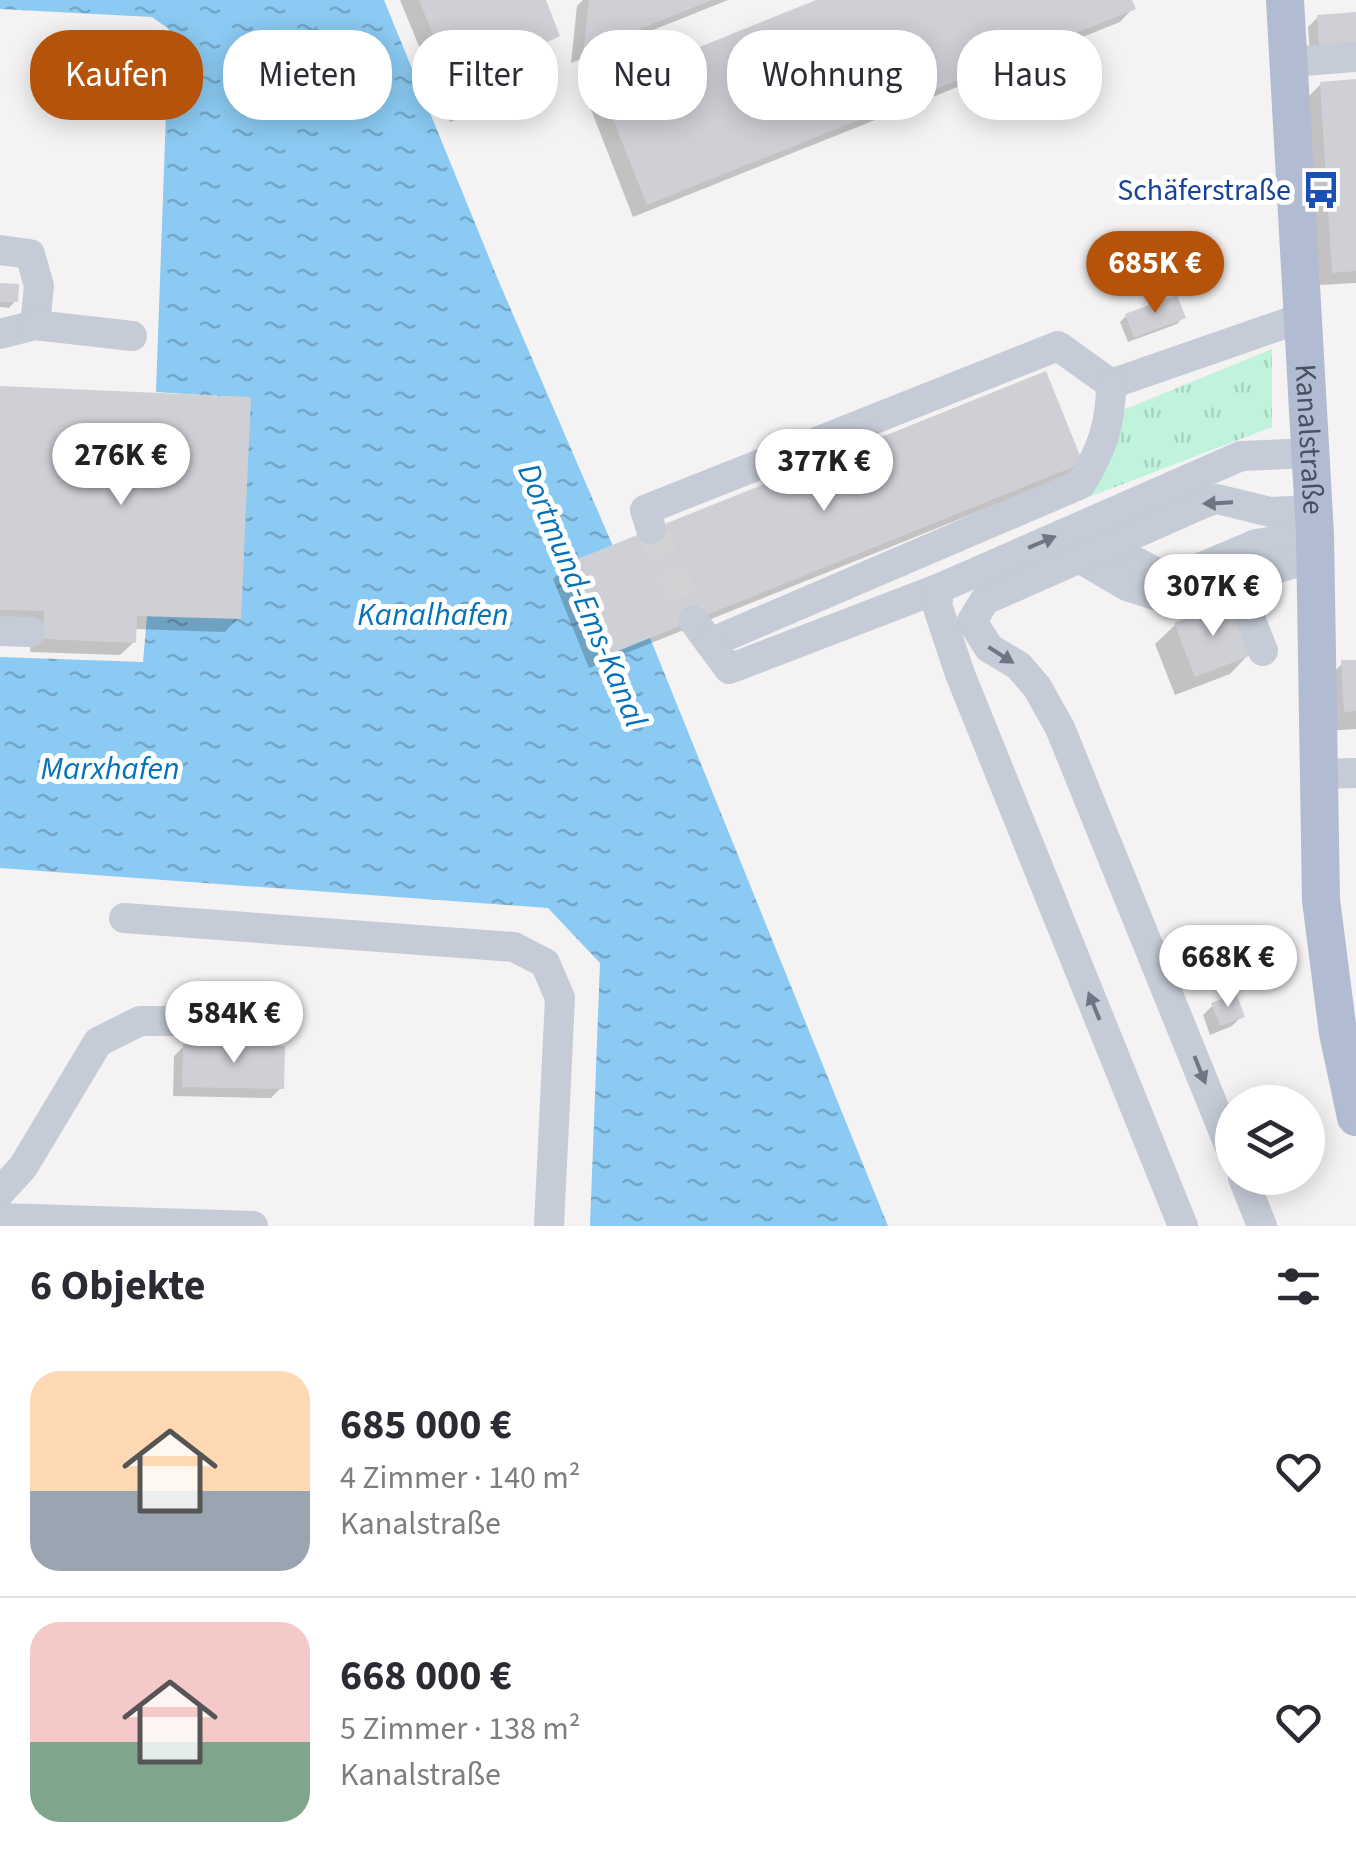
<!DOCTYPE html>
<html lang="de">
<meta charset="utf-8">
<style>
:root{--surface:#fff;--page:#f7f7f7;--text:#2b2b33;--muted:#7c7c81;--line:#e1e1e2;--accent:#b45309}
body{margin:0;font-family:"Source Sans 3",sans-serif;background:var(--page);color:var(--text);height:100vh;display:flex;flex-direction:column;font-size:38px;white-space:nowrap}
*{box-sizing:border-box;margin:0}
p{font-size:32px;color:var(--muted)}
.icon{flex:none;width:55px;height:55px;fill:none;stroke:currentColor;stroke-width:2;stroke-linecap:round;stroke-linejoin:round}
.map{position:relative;height:1226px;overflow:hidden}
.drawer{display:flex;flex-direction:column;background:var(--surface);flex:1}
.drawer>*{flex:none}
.banner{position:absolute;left:30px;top:30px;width:1298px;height:90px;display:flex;gap:20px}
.tools{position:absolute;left:1215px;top:1085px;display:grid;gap:20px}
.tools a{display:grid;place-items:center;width:110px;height:110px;border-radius:50%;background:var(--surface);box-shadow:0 5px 25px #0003;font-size:50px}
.price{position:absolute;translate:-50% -85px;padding:0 22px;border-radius:35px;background:#fff;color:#222;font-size:32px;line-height:65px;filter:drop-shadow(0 2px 5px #0008)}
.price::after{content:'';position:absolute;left:50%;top:60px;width:30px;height:22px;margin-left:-15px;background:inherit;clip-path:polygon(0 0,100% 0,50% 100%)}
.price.active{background:var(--accent);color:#fff}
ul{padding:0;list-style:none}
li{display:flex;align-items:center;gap:30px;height:250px;padding:0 30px}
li+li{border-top:2px solid var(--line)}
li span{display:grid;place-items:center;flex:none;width:280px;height:200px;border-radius:30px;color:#555}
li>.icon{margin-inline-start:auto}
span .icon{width:120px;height:120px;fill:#fffc;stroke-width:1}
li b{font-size:42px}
h2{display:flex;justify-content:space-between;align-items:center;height:120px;padding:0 30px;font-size:42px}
.pill{padding:0 35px;border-radius:40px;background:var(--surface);box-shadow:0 5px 25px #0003;font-size:35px;line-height:90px}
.pill.active{background:var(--accent);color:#fff}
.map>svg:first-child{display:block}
</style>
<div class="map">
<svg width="1356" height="1226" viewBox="0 0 1356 1226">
<defs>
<pattern id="grass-tufts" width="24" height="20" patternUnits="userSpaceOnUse" patternTransform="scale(2.5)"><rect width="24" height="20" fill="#c0f3dc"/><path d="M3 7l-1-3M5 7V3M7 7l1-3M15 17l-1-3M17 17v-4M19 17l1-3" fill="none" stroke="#a6d2bf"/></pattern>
<pattern id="water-ripples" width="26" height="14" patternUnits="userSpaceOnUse" patternTransform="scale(2.5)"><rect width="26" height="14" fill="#8bcaf2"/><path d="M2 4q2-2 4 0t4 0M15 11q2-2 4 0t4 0" fill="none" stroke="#74a6c7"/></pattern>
</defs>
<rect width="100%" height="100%" fill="#f4f2f2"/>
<!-- grass -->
<polygon fill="url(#grass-tufts)" points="1272,349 1272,427 1081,500 1123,410"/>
<!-- water -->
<polygon fill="url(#water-ripples)" points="0,0 384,0 499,282 612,544 888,1226 590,1226 600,963 548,908 0,868 0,657 143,662 147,616 251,398 156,392 169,29 152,17 0,9"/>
<!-- shadow -->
<g fill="#0003">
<polygon points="400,0 543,0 540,44 551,74 538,88 450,122"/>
<polygon points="583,0 728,0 571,63 577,6"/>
<polygon points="823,0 1130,0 1133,8 1120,22 633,217 588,102 601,89"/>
<polygon points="1356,14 1310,56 1308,27 1318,17"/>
<polygon points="1356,82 1356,283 1320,285 1307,98 1321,84"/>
<polygon points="0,286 15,301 9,308 0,307"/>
<polygon points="1126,316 1183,317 1177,324 1128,342 1120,322"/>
<polygon points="0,389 238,618 225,632 134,629 134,642 120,655 30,652 32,624 0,623"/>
<polygon points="1080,463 1067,476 589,668 553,579 567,566"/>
<polygon points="1175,625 1249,654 1230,674 1175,695 1155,644"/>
<polygon points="1356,662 1356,729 1325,731 1323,682 1343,663"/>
<polygon points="1213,1005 1242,1016 1232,1026 1210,1035 1203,1015"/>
<polygon points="184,1046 281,1088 271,1098 173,1096 174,1056"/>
</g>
<!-- building -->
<g fill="#ced0d6">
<polygon points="419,0 546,0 560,36 543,44 554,75 463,110"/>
<polygon points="589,0 712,0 583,52"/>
<polygon points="816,0 1132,0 1136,9 647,205 600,87"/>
<polygon points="1356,12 1356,45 1319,48 1317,15"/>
<polygon points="1356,79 1356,271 1332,273 1320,82"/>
<polygon points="0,283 19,284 18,302 0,302"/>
<polygon points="1177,295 1186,318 1134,338 1125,314"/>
<polygon points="1046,371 1083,463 603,657 565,564"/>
<polygon points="0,386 251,397 241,619 137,616 136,643 43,639 44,611 0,610"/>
<polygon points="1231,600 1252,655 1195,677 1174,623"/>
<polygon points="1341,660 1356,660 1356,711 1344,712"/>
<polygon points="1236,993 1245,1017 1220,1026 1211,1003"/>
<polygon points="183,1044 285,1046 284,1089 182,1087"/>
</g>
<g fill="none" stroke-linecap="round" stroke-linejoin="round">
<!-- minor-tunnel -->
<polyline stroke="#d2d2d5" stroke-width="30" stroke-dasharray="30 15" stroke-linecap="butt" points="651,529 693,620"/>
<!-- minor -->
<g stroke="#c5cbd7" stroke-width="30">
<polyline points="1290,62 1356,57"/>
<polyline points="0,250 30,254 39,286 35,325 0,334"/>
<polyline points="35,325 132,336"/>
<polyline points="651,529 645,510 1058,346 1111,384 1304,317"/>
<polyline points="1106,546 1165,577 1190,572 1256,544 1315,535"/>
<polyline points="1081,559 1127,586 1173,601 1236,581"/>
<path d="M693,620L710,643L1081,484C1102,449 1111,424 1111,384"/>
<polyline points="0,631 30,632"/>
<polyline points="710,643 729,669 940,588"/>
<polyline points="1263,651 1236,581 1315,557"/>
<polyline points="1316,774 1356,773"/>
<polyline points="124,918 514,947 545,963 560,998 549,1226"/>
<polyline points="1232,1152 1060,728 1037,687 1019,666 989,648 972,621 985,600 1204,503 1217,499 1270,512 1313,510"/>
<polyline points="1243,1178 1262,1226"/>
<polyline points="0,1192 23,1167 98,1042 140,1021 231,1021"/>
<polyline points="0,1218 253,1226"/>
<polyline points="1183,1226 960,674 937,605 940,588 1241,456 1311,453"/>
</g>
<!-- major -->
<path stroke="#b1bbd1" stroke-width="38" id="s1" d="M1285,0L1315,535L1321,900L1338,1033L1356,1117"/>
</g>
<!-- one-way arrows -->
<defs><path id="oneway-solid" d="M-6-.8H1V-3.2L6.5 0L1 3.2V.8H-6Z" transform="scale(2.5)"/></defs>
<g fill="#6e7684">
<use href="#oneway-solid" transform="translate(1218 503) rotate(177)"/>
<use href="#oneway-solid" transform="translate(1042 542) rotate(-23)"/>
<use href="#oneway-solid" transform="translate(1001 655) rotate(33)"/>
<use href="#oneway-solid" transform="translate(1094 1006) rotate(-112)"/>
<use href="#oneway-solid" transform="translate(1200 1070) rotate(68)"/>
</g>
<!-- icons -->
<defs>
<g id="bus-bare" transform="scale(3)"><path d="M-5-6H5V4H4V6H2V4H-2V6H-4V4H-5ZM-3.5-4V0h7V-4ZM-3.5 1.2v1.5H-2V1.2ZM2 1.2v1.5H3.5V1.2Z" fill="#1a4fb4" stroke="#fff" stroke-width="2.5" paint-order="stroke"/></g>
</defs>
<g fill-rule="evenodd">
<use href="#bus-bare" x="1321" y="190"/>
</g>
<g text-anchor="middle" stroke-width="10" stroke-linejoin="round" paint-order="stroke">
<!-- transit labels -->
<g font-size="30" fill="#164399" stroke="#fff" text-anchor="end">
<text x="1291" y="200">Schäferstraße</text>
</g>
<!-- street labels -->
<g font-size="30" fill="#485161" stroke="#fff">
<text dy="10" stroke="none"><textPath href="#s1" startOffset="440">Kanalstraße</textPath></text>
</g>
<!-- water labels -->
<g font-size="32" font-style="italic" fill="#0472b8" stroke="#fff">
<text transform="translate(583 595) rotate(67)" y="11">Dortmund-Ems-Kanal</text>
<text x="433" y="625">Kanalhafen</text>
<text x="110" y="779">Marxhafen</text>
</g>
</g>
</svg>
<div class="tools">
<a><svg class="icon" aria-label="layers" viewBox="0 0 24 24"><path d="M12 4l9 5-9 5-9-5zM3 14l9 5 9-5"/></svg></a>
</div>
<b class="price active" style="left:1155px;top:316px">685K €</b>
<b class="price" style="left:121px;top:508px">276K €</b>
<b class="price" style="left:824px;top:514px">377K €</b>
<b class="price" style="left:1213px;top:639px">307K €</b>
<b class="price" style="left:1228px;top:1010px">668K €</b>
<b class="price" style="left:234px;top:1066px">584K €</b>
<div class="banner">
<a class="pill active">Kaufen</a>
<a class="pill">Mieten</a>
<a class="pill">Filter</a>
<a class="pill">Neu</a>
<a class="pill">Wohnung</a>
<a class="pill">Haus</a>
</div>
</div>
<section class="drawer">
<h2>6 Objekte<svg class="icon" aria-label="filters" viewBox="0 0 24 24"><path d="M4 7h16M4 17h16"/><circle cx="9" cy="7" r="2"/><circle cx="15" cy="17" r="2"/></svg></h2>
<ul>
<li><span style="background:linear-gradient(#ffd9b3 60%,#9aa5b1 0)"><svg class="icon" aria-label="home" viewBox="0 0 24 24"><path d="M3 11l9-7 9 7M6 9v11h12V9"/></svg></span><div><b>685 000 €</b><p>4 Zimmer · 140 m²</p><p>Kanalstraße</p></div><svg class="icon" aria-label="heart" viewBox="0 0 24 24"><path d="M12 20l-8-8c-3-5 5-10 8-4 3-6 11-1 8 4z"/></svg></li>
<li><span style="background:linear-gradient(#f6c9c9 60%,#7fa58c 0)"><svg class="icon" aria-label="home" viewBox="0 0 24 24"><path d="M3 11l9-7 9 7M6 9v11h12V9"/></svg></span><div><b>668 000 €</b><p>5 Zimmer · 138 m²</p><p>Kanalstraße</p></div><svg class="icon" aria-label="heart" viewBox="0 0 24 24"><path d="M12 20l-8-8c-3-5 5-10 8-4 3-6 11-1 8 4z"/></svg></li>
</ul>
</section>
